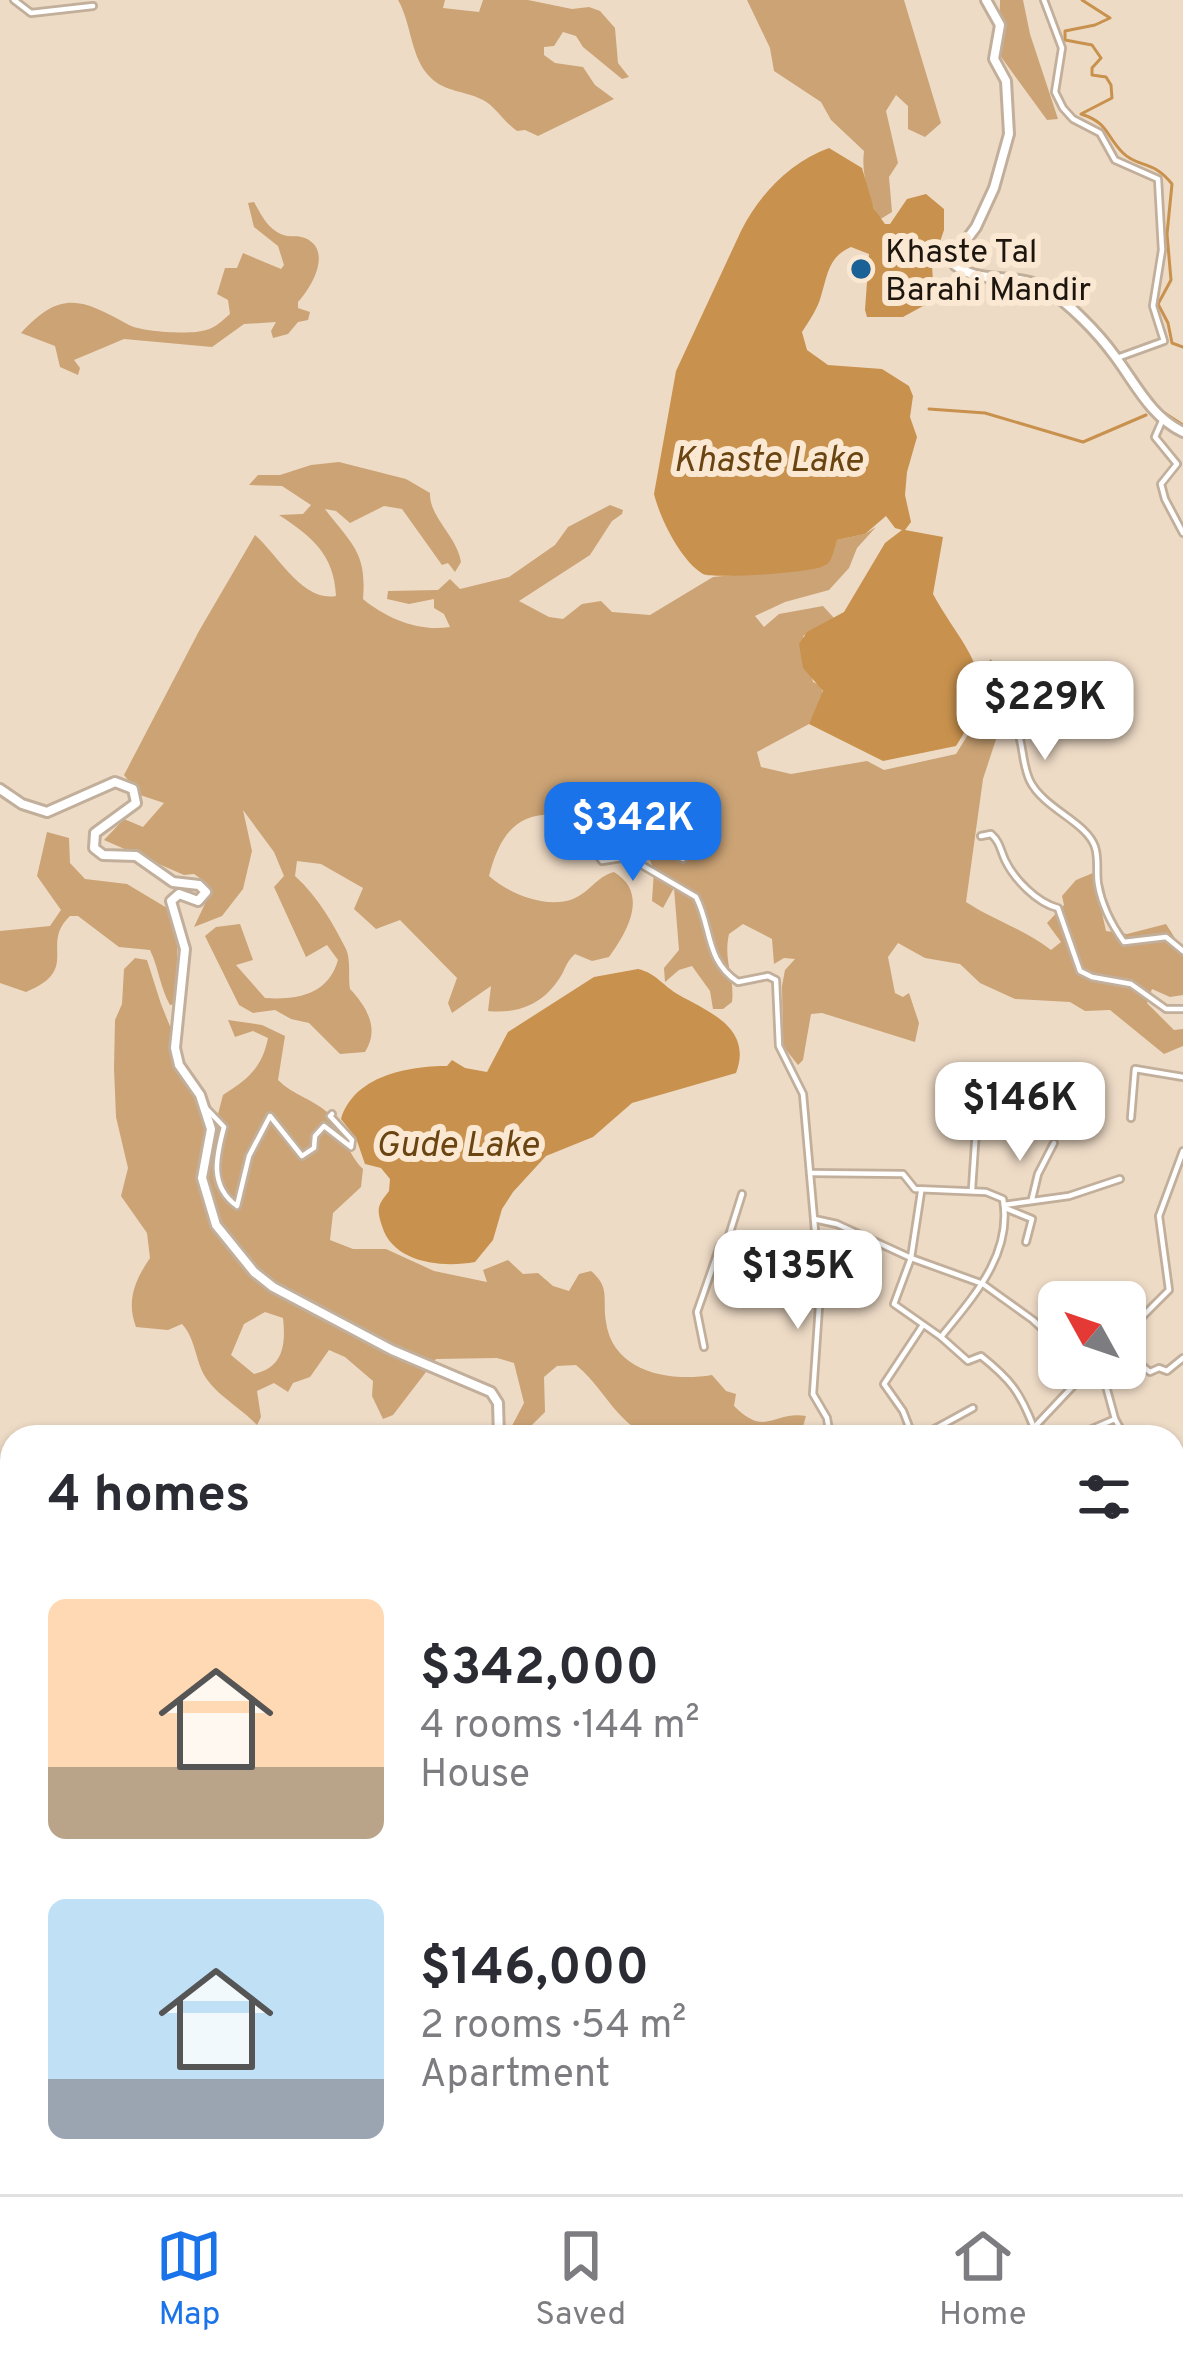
<!DOCTYPE html>
<meta charset="utf-8">
<style>
:root{--surface:#fff;--page:#f2f2f3;--text:#2b2b33;--muted:#7c7c81;--line:#e1e1e2;--accent:#1a73e8}
body{margin:0;font-family:Overpass,sans-serif;background:var(--page);color:var(--text);height:100vh;display:flex;flex-direction:column;font-size:45px;white-space:nowrap}
*{box-sizing:border-box;margin:0}
p{font-size:39px;color:var(--muted)}
.icon{flex:none;width:66px;height:66px;fill:none;stroke:currentColor;stroke-width:2;stroke-linecap:round;stroke-linejoin:round}
.map{position:relative;flex:1;overflow:hidden}
.panel{position:absolute;left:0px;top:1425px;width:1185px;height:771px;display:flex;flex-direction:column;background:var(--surface);border-radius:36px 36px 0 0;box-shadow:0 3px 9px #0004}
.panel>*{flex:none}
.needle{width:78px;rotate:310deg}
.buttons{position:absolute;left:1038px;top:1281px;display:grid;gap:24px}
.buttons a{display:grid;place-items:center;width:108px;height:108px;border-radius:18px;background:var(--surface);box-shadow:0 3px 9px #0004;font-size:60px}
.price{position:absolute;translate:-50% -102px;padding:0 27px;border-radius:24px;background:#fff;color:#222;font-size:39px;line-height:78px;filter:drop-shadow(0 3px 6px #0008)}
.price::after{content:'';position:absolute;left:50%;top:72px;width:36px;height:27px;margin-left:-18px;background:inherit;clip-path:polygon(0 0,100% 0,50% 100%)}
.price.selected{background:var(--accent);color:#fff}
ul{padding:0;list-style:none}
li{display:flex;align-items:center;gap:36px;height:300px;padding:0 48px}
li span{display:grid;place-items:center;flex:none;width:336px;height:240px;border-radius:18px;color:#555}
li>.icon{margin-inline-start:auto}
span .icon{width:144px;height:144px;fill:#fffc;stroke-width:1}
li b{font-size:51px}
h2{display:flex;justify-content:space-between;align-items:center;height:144px;padding:0 48px;font-size:51px}
.tab-bar{display:flex;justify-content:space-around;align-items:center;height:168px;border-top:3px solid var(--line);background:var(--surface);font-size:33px;color:var(--muted)}
.tab-bar a{display:grid;justify-items:center;gap:6px}
.tab-bar .selected{color:var(--accent)}
.map>svg:first-child{display:block}
</style>
<div class="map">
<svg width="1183" height="2194" viewBox="0 0 1183 2194">
<rect width="100%" height="100%" fill="#eedbc6"/>
<!-- green -->
<g fill="#cba375" fill-rule="evenodd">
<path d="M398,0H445L443,8L479,12L483,0H528L572,9L589,7L600,11L615,28L618,63L629,77L622,79L583,47L576,36L563,32L554,46L544,47V55L555,63L583,67L595,85L614,99L538,136L525,130L517,131C504,122 496,107 483,100C466,91 445,92 431,78C410,58 412,24 398,0Z"/>
<path d="M747,0H904L941,123L925,137L908,129V106L896,95L886,111L898,163L889,177L892,212L879,220C869,198 861,175 864,151L831,120L821,102L774,71L770,48Z"/>
<polygon points="1000,0 1023,0 1030,34 1058,119 1047,120 999,54"/>
<path d="M254,202C261,214 265,224 277,232C287,239 295,234 305,238C333,250 312,287 298,302V308L310,312L308,320L298,322L288,334L273,338L271,331L276,322L244,324L212,347L124,339L74,360L80,368L78,375L60,367L55,346L21,333C61,289 82,299 129,325C142,332 192,335 206,330C215,328 223,320 230,314L228,300L217,294L225,268H237L243,253L281,269L284,265L278,246L254,227L248,203Z"/>
<path d="M339,462L406,479L430,493C429,517 457,536 461,562L455,572L448,563L442,565L402,509L384,506L350,523L336,511L325,509C351,544 367,551 363,599C387,619 420,632 450,627L444,614L434,608V599L409,604L387,599L388,591L438,590L450,579L460,589L509,577L555,545L568,527L610,505L623,510L622,514L612,521L590,555L519,601L549,617L563,619L582,604L601,601L612,612L650,615L713,577L825,566L837,540L865,534L876,527L857,548L849,568L829,590L785,602L755,616L764,627L779,614L823,606L834,618L803,636L813,682L820,685L824,696L809,724L757,752L761,767L791,774L867,761L884,770L956,754L972,728L990,659L998,665L1002,721L983,779L966,902C995,921 1024,929 1051,950L1061,942L1047,923L1064,905L1062,896L1076,880L1093,873L1106,931L1127,934L1166,924L1183,951V995L1170,997L1152,989L1147,1003L1174,1030L1183,1029V1046L1164,1054L1110,1010L1085,1011L1070,1002L1015,999L980,983L960,964L925,958L898,943L888,957L895,993L903,997L909,993L919,1023L915,1042L822,1013L811,1014L803,1060L798,1065L783,1046L782,986L785,970L795,959L784,958L774,964L772,939L743,924L729,934C723,961 735,977 732,1002L723,1009H713L710,991L692,966L679,970L665,982L664,968L679,950L674,888L663,908L652,901L654,870L642,840L621,841L605,836L600,822C539,807 506,809 489,876C509,894 546,909 573,899C590,892 596,877 614,872C649,893 628,931 609,957L592,961L575,954C565,963 566,969 559,979C542,1005 517,1014 488,1011L491,986L452,1013L448,1003L457,978L400,920L376,929L354,909L363,888L321,864L297,861L295,876C319,898 332,922 346,949C351,959 348,978 350,989C367,1007 380,1029 365,1052L340,1054L309,1023L291,1019L275,1010L253,1013L239,1005L205,936L216,927L240,924L253,960L236,965L265,998C297,1000 328,995 338,960L327,945L306,957L274,887L284,876L274,852L243,810L252,851L243,889L222,916L194,927L210,893L207,883L194,874L184,875L104,840L124,819L143,827L164,803L140,795L124,775L199,631L255,535C278,555 302,602 336,596C334,554 312,537 279,515L303,514L311,505L282,486L249,485L258,475H280L311,465Z"/>
<path d="M47,832L69,838L70,863L85,879L127,884L167,908L178,939L175,1004L170,1005C160,987 159,969 150,950L119,947L78,916H70C39,945 82,969 26,992L0,983V931L50,926L61,910L37,876Z"/>
<path d="M135,958L147,960L161,1004L213,1133L223,1095C248,1079 262,1068 268,1038L253,1031L235,1037L228,1020L262,1025L285,1036L278,1080C293,1095 312,1099 327,1112C344,1126 344,1150 363,1169L361,1187L333,1213L330,1240L353,1249H386L434,1271L487,1282L483,1270L508,1260L523,1274L538,1273L553,1286L569,1291L579,1274L591,1271C611,1288 602,1299 606,1322C613,1373 671,1382 712,1375L726,1391L736,1394L734,1406C766,1438 773,1411 806,1416L800,1437C757,1437 656,1450 626,1421C607,1403 596,1381 576,1365L557,1366L544,1377L545,1412L529,1428L528,1437H506L524,1403L514,1363L497,1358L436,1359L393,1415L383,1419L372,1396L373,1381L345,1357L329,1350L310,1377L293,1383L288,1392L274,1383L257,1391L261,1417L257,1425C242,1409 217,1395 206,1378C195,1361 196,1339 182,1324L168,1330L136,1327C126,1301 135,1280 150,1258L147,1233L121,1196L128,1168L116,1117L114,1068L115,1020L122,1004L124,969ZM265,1312L283,1318C286,1345 283,1368 254,1374L231,1355L244,1324Z"/>
</g>
<!-- water -->
<g fill="#c8914d">
<path d="M829,148L862,168L874,209L885,224H890L907,199L926,194L944,209V230L932,265L934,300L903,317H867L865,310L869,254L851,247C828,257 828,274 821,296C818,308 809,321 802,332L807,350L828,365L882,369L909,386L913,396L910,417L917,437L907,472L905,495L911,522L905,530L943,537L933,594C967,656 1004,674 956,746L883,761L809,724L823,691L803,668L799,644L807,632L844,612L885,543L902,530L895,528L886,516L865,534L837,540C834,548 833,560 826,565C816,573 713,579 703,574C680,560 660,518 654,494L676,371L741,231C759,195 790,162 829,148Z"/>
<path d="M638,969C656,973 663,986 679,995C709,1012 753,1028 736,1073L632,1103L593,1137L546,1156L513,1192L502,1209L493,1240L475,1262C442,1268 393,1263 382,1226C376,1208 378,1205 389,1191L390,1179L381,1168L365,1164L356,1138L341,1119C354,1076 407,1066 447,1066L452,1060L465,1068L487,1072L508,1032L594,977Z"/>
</g>
<g fill="none" stroke-linecap="round" stroke-linejoin="round">
<!-- stream -->
<g stroke="#c8914d" stroke-width="3">
<path d="M1082,0L1110,18L1095,25L1065,31V40L1092,45L1101,58L1092,68V75L1106,77L1111,85L1112,98L1081,114C1109,123 1105,135 1123,153C1138,168 1152,159 1172,184L1167,234L1171,280L1158,304L1168,323L1172,343L1183,347"/>
<polyline points="929,409 985,413 1083,442 1146,415"/>
<polyline points="1163,412 1183,425"/>
<polyline points="0,1699 12,1701"/>
<polyline points="1173,1838 1183,1837"/>
</g>
<!-- street casing -->
<g stroke="#c2af9b" stroke-width="10">
<g id="street">
<polyline points="14,0 31,13 93,6"/>
<polyline points="1044,0 1062,48 1055,92 1063,108 1073,119 1100,133 1115,160 1158,179 1162,250 1153,306 1164,341 1117,358"/>
<polyline points="1162,421 1155,437 1177,464 1161,484 1165,499 1183,533"/>
<path d="M978,715L995,710C1029,723 1017,754 1030,781C1044,809 1087,822 1095,847C1099,859 1096,871 1098,884C1102,907 1111,924 1124,942L1166,937L1183,951"/>
<path d="M981,836L991,834C1000,842 1000,849 1005,860C1014,879 1037,903 1058,908L1080,971L1092,977L1131,984L1166,1009H1183"/>
<path d="M689,852L683,859L653,842H606L596,852L602,861L628,857L696,897C712,928 705,960 738,982L768,976L776,980L779,1046L803,1094L814,1219L837,1224L911,1258L983,1284L1033,1320L1059,1344"/>
<path d="M204,1106L224,1127C216,1157 209,1186 237,1206L249,1156L270,1116L302,1156L314,1148L315,1136L324,1126L351,1147L352,1140L330,1116L332,1114"/>
<polyline points="1131,1118 1135,1069 1183,1077"/>
<path d="M810,1173L903,1174L915,1189L986,1192L1003,1199C1013,1254 973,1297 941,1337L968,1361L981,1356C1011,1380 1020,1392 1034,1428"/>
<polyline points="972,1189 980,1069"/>
<polyline points="921,1192 911,1258 894,1304 941,1337"/>
<polyline points="1032,1199 1038,1174 1054,1143"/>
<polyline points="1004,1205 1069,1196 1120,1179"/>
<polyline points="1005,1208 1032,1219 1026,1242"/>
<polyline points="814,1219 820,1292 813,1394 827,1418 830,1437"/>
<polyline points="726,1245 742,1194"/>
<polyline points="1125,1334 1169,1290 1159,1216 1183,1151"/>
<polyline points="704,1347 697,1312 720,1246 726,1245 765,1282 770,1282 814,1238"/>
<polyline points="1125,1366 1133,1359 1150,1372 1159,1368 1167,1371 1183,1358"/>
<polyline points="1123,1368 1106,1386 1115,1419 1125,1437"/>
<polyline points="1087,1431 1115,1419"/>
<polyline points="913,1437 903,1411 884,1384 923,1325"/>
<polyline points="920,1437 973,1408"/>
<polyline points="1025,1437 1090,1368"/>
<polyline points="1173,1560 1174,1572 1183,1584"/>
<polyline points="1173,1638 1183,1634"/>
<polyline points="1173,1841 1183,1840"/>
<polyline points="1173,2001 1183,2002"/>
<polyline points="1173,2053 1183,2053"/>
<polyline points="0,2054 12,2096"/>
<polyline points="1173,2136 1183,2140"/>
<polyline points="0,2140 11,2150"/>
<polyline points="1173,2162 1183,2148"/>
<polyline points="141,2184 142,2194"/>
<polyline points="238,2184 253,2194"/>
<polyline points="493,2184 497,2194"/>
<polyline points="662,2184 673,2194"/>
<polyline points="1007,2184 1026,2194"/>
<polyline points="557,2186 570,2194"/>
<polyline points="283,2194 289,2184"/>
<polyline points="834,2194 851,2191 858,2184"/>
<polyline points="1148,2194 1156,2184"/>
</g>
</g>
<!-- secondary casing -->
<g stroke="#c2af9b" stroke-width="14">
<g id="secondary">
<path d="M986,0L1000,25L994,59L1006,81L1009,134L994,188L976,227L956,254L955,265C982,286 1017,271 1046,289C1069,303 1098,333 1114,355C1136,384 1150,416 1183,432"/>
<polyline points="0,789 22,804 47,812 115,782 133,789 136,803 95,833 94,848 103,855 136,856 173,882 199,885 206,892 198,901 179,894 171,901 185,949 175,1048 179,1065 200,1095 211,1129 202,1178 216,1225 254,1272 273,1287 392,1350 491,1392 498,1403 499,1437"/>
<polyline points="0,1619 12,1625"/>
</g>
</g>
<!-- highway casing -->
<g stroke="#c2af9b" stroke-width="16">
<g id="highway">
<polyline points="1173,1742 1183,1739"/>
<polyline points="0,1812 12,1812"/>
</g>
</g>
<!-- street -->
<use href="#street" stroke="#fff" stroke-width="4.5"/>
<!-- secondary -->
<use href="#secondary" stroke="#fff" stroke-width="8"/>
<!-- highway -->
<use href="#highway" stroke="#fff" stroke-width="10"/>
</g>
<!-- markers -->
<circle fill="#1a6296" stroke="#fbe8d3" stroke-width="4.5" cx="861" cy="269" r="12"/>
<g text-anchor="middle" stroke-width="12" stroke-linejoin="round" paint-order="stroke">
<!-- poi labels -->
<g font-size="33" fill="#1d160f" stroke="#fbe8d3" text-anchor="start">
<text x="885" y="262">Khaste Tal<tspan x="885" dy="38">Barahi Mandir</tspan></text>
</g>
<!-- water labels -->
<g font-size="36" font-style="italic" fill="#6b4511" stroke="#fbe8d3">
<text x="768" y="471">Khaste Lake</text>
<text x="457" y="1156">Gude Lake</text>
</g>
</g>
</svg>
<div class="buttons">
<a><svg class="needle" viewBox="-14 -14 28 28"><path d="M0-13l5 13h-10z" fill="#e53935"/><path d="M0 13l5-13h-10z" fill="#7c7c81"/></svg></a>
</div>
<b class="price" style="left:1045px;top:763px">$229K</b>
<b class="price selected" style="left:633px;top:884px">$342K</b>
<b class="price" style="left:1020px;top:1164px">$146K</b>
<b class="price" style="left:798px;top:1332px">$135K</b>
<section class="panel">
<h2>4 homes<svg class="icon" aria-label="filters" viewBox="0 0 24 24"><path d="M4 7h16M4 17h16"/><circle cx="9" cy="7" r="2"/><circle cx="15" cy="17" r="2"/></svg></h2>
<ul>
<li><span style="background:linear-gradient(#ffd9b3 70%,#b9a48a 0)"><svg class="icon" aria-label="home" viewBox="0 0 24 24"><path d="M3 11l9-7 9 7M6 9v11h12V9"/></svg></span><div><b>$342,000</b><p>4 rooms · 144 m²</p><p>House</p></div></li>
<li><span style="background:linear-gradient(#bfe0f5 75%,#9aa5b1 0)"><svg class="icon" aria-label="home" viewBox="0 0 24 24"><path d="M3 11l9-7 9 7M6 9v11h12V9"/></svg></span><div><b>$146,000</b><p>2 rooms · 54 m²</p><p>Apartment</p></div></li>
</ul>
</section>
</div>
<nav class="tab-bar">
<a class="selected"><svg class="icon" aria-label="map" viewBox="0 0 24 24"><path d="M3 6l6-2 6 2 6-2v14l-6 2-6-2-6 2zM9 4v14M15 6v14"/></svg>Map</a>
<a><svg class="icon" aria-label="saved" viewBox="0 0 24 24"><path d="M7 4h10v16l-5-4-5 4z"/></svg>Saved</a>
<a><svg class="icon" aria-label="home" viewBox="0 0 24 24"><path d="M3 11l9-7 9 7M6 9v11h12V9"/></svg>Home</a>
</nav>
